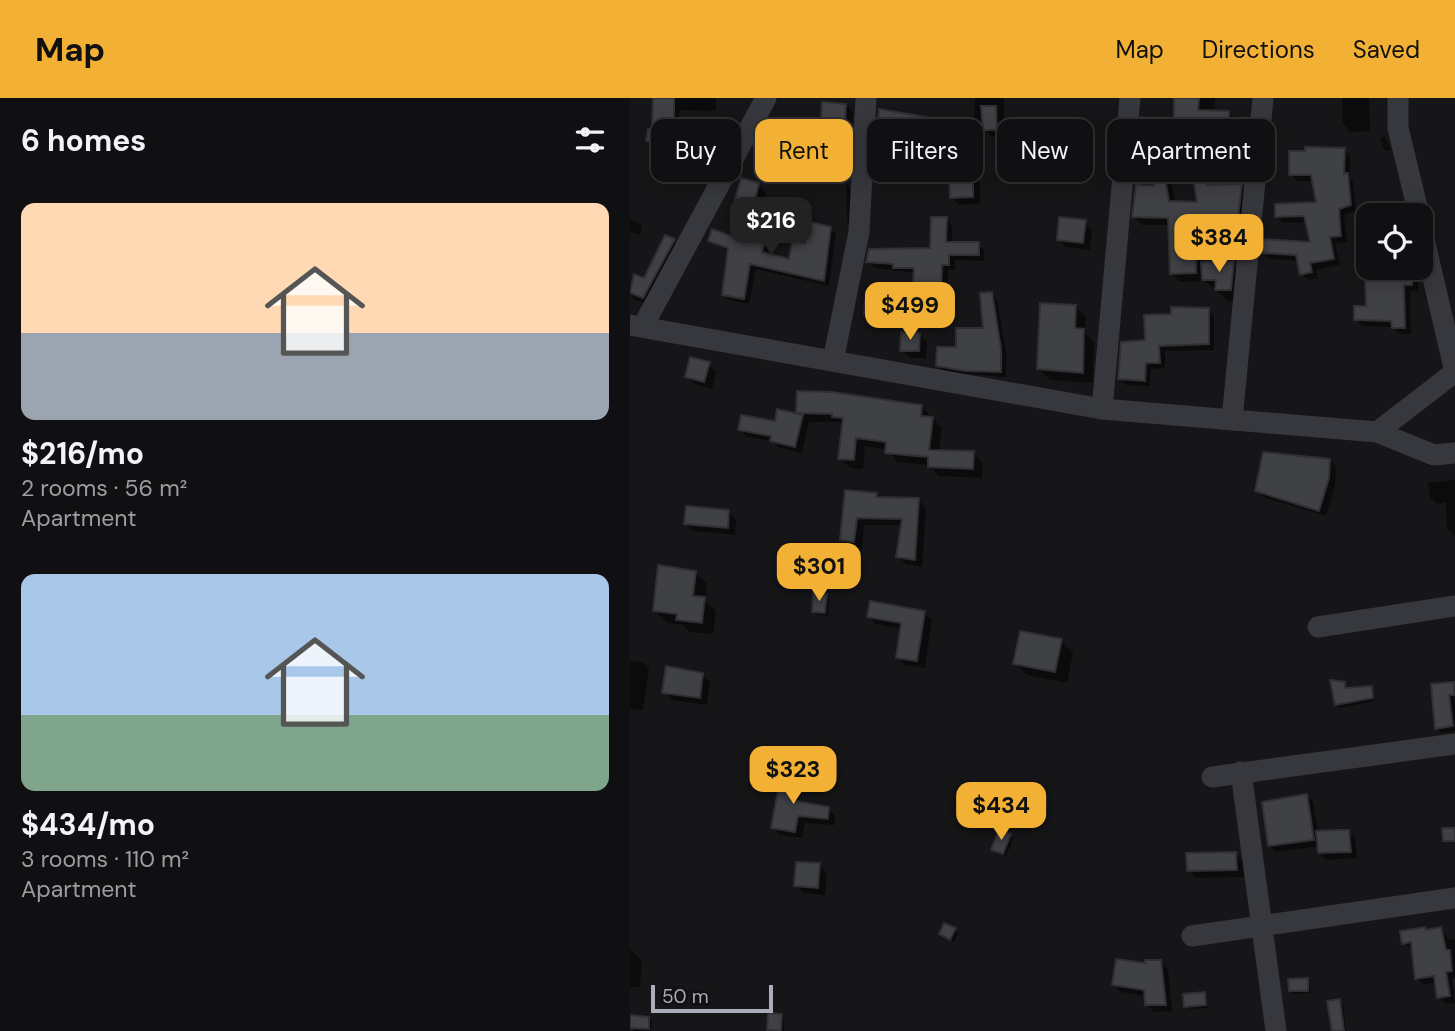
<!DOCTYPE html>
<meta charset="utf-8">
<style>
:root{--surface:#101012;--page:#1e1e20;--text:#f1f3f6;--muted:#9c9d9f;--line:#303032;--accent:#f2b134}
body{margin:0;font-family:"DM Sans",sans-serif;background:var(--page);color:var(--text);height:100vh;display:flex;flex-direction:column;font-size:26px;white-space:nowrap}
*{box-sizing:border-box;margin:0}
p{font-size:23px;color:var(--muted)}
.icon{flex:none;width:38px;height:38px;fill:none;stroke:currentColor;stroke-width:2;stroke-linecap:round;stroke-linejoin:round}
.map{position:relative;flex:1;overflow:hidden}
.drawer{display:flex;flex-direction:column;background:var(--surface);width:630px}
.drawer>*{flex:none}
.banner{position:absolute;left:21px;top:21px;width:665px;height:63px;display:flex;gap:14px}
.tools{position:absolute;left:726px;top:105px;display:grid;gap:14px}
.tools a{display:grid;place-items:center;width:77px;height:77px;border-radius:14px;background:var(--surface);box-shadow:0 4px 18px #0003,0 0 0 2px var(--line);font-size:35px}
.scale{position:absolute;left:21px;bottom:18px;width:122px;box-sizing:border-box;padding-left:7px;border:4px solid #a8adb8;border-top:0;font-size:19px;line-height:24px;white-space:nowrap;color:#a8adb8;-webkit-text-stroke:5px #111113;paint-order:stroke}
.price{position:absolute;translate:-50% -60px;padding:0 16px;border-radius:14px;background:var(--accent);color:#111;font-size:23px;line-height:46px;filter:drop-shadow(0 2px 4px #0008)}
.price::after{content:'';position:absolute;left:50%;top:42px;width:21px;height:16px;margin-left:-10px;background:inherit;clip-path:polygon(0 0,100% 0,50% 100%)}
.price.active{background:#222;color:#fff}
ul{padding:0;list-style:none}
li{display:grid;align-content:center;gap:14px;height:371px;padding:0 21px}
li span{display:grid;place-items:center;height:217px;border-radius:14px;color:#555}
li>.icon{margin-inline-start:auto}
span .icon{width:126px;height:126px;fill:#fffc;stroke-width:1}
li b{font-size:30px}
h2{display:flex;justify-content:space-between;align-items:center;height:84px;padding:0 21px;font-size:30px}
.tag{padding:0 24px;border-radius:14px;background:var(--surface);box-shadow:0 4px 18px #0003,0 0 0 2px var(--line);font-size:24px;line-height:63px}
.tag.active{background:var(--accent);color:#111}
header{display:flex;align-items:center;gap:42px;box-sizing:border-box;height:98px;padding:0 35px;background:var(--accent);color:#111}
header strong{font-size:33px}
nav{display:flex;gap:38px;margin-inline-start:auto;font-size:24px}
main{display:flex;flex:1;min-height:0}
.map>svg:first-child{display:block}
</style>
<header>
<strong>Map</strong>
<nav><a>Map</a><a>Directions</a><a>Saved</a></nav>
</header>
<main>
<section class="drawer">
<h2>6 homes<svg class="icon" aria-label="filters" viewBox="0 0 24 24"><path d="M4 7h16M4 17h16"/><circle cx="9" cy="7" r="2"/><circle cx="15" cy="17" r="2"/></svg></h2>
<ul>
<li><span style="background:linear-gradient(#ffd9b3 60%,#9aa5b1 0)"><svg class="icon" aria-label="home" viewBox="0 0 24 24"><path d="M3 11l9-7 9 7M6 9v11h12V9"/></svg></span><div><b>$216/mo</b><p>2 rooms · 56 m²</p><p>Apartment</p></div></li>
<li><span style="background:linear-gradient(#a9c7e8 65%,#7fa58c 0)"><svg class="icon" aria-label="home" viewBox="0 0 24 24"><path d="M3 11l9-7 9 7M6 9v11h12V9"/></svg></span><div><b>$434/mo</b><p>3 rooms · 110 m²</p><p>Apartment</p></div></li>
</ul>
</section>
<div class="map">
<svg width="825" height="933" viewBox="0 0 825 933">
<rect width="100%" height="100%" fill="#161618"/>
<!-- shadow -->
<g fill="#0007" fill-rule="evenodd">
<polygon points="25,0 86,0 86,13 50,12 43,51 24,49 18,43 24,33"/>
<polygon points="345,0 374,0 374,38 361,39 354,26 344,19"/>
<path d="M546,0H585L584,14H598L606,22V33L561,31L563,53L571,52L579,60L583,88H611L619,96L616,128L582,129V142H574V165L603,164L614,175L612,202L598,203L575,183L550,184L542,175L540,127H512L504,119L526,90L521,39L512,31L545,24ZM564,72L569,106L545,105L540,77Z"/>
<polygon points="712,0 739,0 740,33 721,34 713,26"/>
<polygon points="216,7 223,14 219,72 190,74 183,67"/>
<polygon points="312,23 317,28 314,53 341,53 346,58 346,67 339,67 350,78 350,106 329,107 322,99 321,68 289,68 285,63 284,56 262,58 257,53 255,30 250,24"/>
<polygon points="79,31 102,35 110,42 89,80 80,77 72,69"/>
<polygon points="755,38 761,52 755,53 750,40"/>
<polygon points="714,52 720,58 720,80 723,84 726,113 714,117 717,144 705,145 710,167 686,172 688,180 678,182 672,176 669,163 639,161 633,155 682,146 677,124 654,125 647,118 688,106 684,83 667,83 661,76"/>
<polygon points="216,86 221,90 219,126 217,124"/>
<polygon points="129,87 136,95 129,121 113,117 105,109"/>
<polygon points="0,121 12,127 10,137 0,134"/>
<polygon points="316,121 322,127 322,146 348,146 354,152 354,163 325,162 325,172 318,172 317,208 290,207 284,201 285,175 244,170 238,164 301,151"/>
<polygon points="455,124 462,132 460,152 436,149 429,142"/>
<polygon points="200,130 206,136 199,188 126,171 119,206 99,202 94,197 99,153 80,142 114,145 138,135 144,141 138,157 160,163"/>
<polygon points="602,141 617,154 614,165 602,153"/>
<polygon points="44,143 52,150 21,207 5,202 0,196 5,178 14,182"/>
<polygon points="738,146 738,170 762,170 763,177 781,176 788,183 788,193 780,193 781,236 770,236 762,229 733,228 726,222 738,210 736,162 730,147"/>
<polygon points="361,196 367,202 377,259 376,279 314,274 308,268 354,232"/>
<polygon points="260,207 263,211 261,222 236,215"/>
<polygon points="445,208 456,219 455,235 464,244 463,285 420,282 409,271"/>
<polygon points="578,211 584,218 584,252 535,253 535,270 521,271 520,288 496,287 490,281 517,244 543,217"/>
<polygon points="289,236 297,244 296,260 280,260 272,252"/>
<polygon points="79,266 86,274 82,291 64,286 57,278"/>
<polygon points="291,308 312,330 309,354 343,355 353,365 352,380 309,378 299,367 267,364 258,352 235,348 233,371 220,370 210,360 214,329 209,324 179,324 172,355 149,350 142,343 117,339 110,332 146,325 149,314 173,319 168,314"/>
<polygon points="700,362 706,369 705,388 696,418 633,399 627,393"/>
<polygon points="825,382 825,437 824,437 817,430 816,404 807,406 800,399 798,385"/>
<polygon points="217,394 246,397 250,401 288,402 296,409 292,469 276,466 268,459 273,427 234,427 232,451 219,449 212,442"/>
<polygon points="99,414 106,422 105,437 64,433 56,426"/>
<polygon points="65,475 77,486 75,503 86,513 83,536 60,534 53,527 37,525 25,513"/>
<polygon points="196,498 199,501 198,518 187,517 183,514"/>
<polygon points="294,515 302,522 295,570 275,567 268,559 272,531 246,526 239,519"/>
<polygon points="431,543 443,555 437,585 397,577 385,565"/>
<polygon points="0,563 12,564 19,571 13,612 0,611"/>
<polygon points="72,577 80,584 77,607 42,602 34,594"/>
<polygon points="714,586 717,591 741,590 745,603 710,610 706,606"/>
<polygon points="825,586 825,633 811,635 807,630 803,587"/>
<polygon points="166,675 173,682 168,705 198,710 205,718 205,727 175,725 172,740 150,737 143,729"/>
<polygon points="677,698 683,704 688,735 718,733 725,740 727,760 696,762 689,755 689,748 646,754 640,748"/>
<polygon points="380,737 383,741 376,758 366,755 363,751"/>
<polygon points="606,756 613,764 614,779 566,780 558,772"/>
<polygon points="189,767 197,775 195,797 174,795 166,788"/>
<polygon points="811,831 819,842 825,841 825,880 822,880 825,905 816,906 809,899 807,885 793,886 786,880 783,851 774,845"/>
<polygon points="325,832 328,835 324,844 311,836"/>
<polygon points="0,851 12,863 10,889 0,889"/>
<polygon points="530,864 538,871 542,913 524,914 517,906 516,898 491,894 484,887 517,867"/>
<polygon points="677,882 681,895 664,896 660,892"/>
<polygon points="574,896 578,910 559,911 556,908"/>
<polygon points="709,903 713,906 716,933 703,933"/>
<polygon points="151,917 154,921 154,933 141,933 139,931"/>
<polygon points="19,920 22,924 21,933 4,933 1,929"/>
</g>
<!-- building -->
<g fill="#404145" stroke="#303034" stroke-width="2">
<polygon points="23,0 44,0 44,20 40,20 38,46 16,43 18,31 22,31"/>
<polygon points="544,0 569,0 568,12 599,13 599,26 554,24 558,64 533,69 539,103 567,104 559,52 571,50 577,87 612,86 608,120 574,122 574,135 567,134 566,175 540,176 538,120 502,119 506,87 524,88 519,58 519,32 510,32 511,19 544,23"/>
<polygon points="192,4 216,6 213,65 207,68 181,68 183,25 191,25"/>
<polygon points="351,8 366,8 367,32 353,32"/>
<polygon points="249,11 313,22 309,51 342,51 342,63 283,64 282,51 256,54 253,26 248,25"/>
<polygon points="78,29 103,33 81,74 70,70"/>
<polygon points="675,49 715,50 714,76 718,75 721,107 709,111 711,138 700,139 704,161 680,165 682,174 670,177 666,157 631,155 633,141 680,144 674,118 645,119 645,106 686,104 681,77 659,77 659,53 675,53"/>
<polygon points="343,68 343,99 320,100 319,69"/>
<polygon points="111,80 129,85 122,115 103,109"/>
<polygon points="301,119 317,119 316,144 349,144 349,157 319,157 319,167 312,167 311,203 282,202 284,170 263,170 263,166 236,164 239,151 300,150"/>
<polygon points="429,119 456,122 453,145 427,142"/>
<polygon points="181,124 201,129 194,183 120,166 114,201 92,197 98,150 78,143 82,131 112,142 117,127 139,134 132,154 159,161 162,143 175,145"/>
<polygon points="35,137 45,141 13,200 0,195 4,176 14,180"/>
<polygon points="604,163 601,192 585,192 586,182 572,182 571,164"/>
<polygon points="782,174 782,187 774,187 775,230 762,230 761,223 724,222 724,208 736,208 735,178"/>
<polygon points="362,194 371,251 371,274 335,273 306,268 307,249 326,249 326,230 353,230 350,195"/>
<polygon points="235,202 260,206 258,220 234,216"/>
<polygon points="410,205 446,207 445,230 454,231 453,275 407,271"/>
<polygon points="541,209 579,210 579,246 529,248 530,265 516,265 515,283 488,281 491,244 515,242 514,217 541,216"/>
<polygon points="271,234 290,235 289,253 270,253"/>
<polygon points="60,259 80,264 74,284 55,279"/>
<polygon points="167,293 202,294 292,307 291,318 303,319 299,352 344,353 343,371 298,369 298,359 255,355 256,344 226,340 224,362 208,361 213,320 202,319 202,316 166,315"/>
<polygon points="147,311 173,317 165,349 140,343 141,338 108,332 111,317 145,323"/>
<polygon points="633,354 700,361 699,380 689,413 625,393"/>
<polygon points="215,392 247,395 246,399 289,400 285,462 266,459 272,421 227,420 224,444 210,442"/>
<polygon points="56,408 99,412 98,430 54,426"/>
<polygon points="28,467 66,473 63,498 75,499 72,525 46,522 47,516 23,513"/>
<polygon points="183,495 197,496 195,515 182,514"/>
<polygon points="240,503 295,513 287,563 266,560 271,525 237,519"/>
<polygon points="390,533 432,541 425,574 383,566"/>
<polygon points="36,568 73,575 70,600 32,595"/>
<polygon points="700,582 715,584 715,590 742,588 743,600 705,607"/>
<polygon points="824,584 824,597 819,597 823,628 805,631 801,586"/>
<polygon points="152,671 166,673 161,702 199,709 198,721 168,718 165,734 141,730"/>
<polygon points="677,696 684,742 638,748 632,704"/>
<polygon points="812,730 825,730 825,743 813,743"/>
<polygon points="369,731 381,736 373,756 361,752"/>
<polygon points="706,732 719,732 721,754 688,755 686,733"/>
<polygon points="606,754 607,772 557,773 556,755"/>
<polygon points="166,764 190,765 188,790 164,788"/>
<polygon points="314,825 326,830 320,842 309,836"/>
<polygon points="795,829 796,832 811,829 816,852 820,852 822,873 816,874 820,898 807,900 804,878 785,881 781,844 772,846 770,833"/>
<polygon points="486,861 515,865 515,862 531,862 536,907 515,907 514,892 482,887"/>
<polygon points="678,880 678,893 659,893 658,881"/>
<polygon points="575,894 576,907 554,909 553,896"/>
<polygon points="710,901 714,933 702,933 697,903"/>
<polygon points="138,915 152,916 151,933 137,932"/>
<polygon points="0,917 19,919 19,931 0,930"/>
</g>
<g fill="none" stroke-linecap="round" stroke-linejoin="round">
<!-- minor -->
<g stroke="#37383d" stroke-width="21">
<polyline points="768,0 768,30 789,117"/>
<polyline points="791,128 825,274"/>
<polyline points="0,227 472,311 747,334 804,357 825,355"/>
<polyline points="13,228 136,0"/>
<polyline points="203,263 229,134 236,0"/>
<polyline points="472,311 500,0"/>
<polyline points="602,322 633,0"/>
<polyline points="747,334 825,274"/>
<polyline points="688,529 825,508"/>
<polyline points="611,674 646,933"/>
<polyline points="582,679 825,646"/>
<polyline points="562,838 825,800"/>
</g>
</g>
</svg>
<div class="tools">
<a><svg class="icon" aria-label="locate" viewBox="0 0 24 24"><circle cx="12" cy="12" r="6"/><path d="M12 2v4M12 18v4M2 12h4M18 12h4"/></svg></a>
</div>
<div class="scale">50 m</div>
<b class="price active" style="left:141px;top:159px">$216</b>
<b class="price" style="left:589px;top:176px">$384</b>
<b class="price" style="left:280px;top:244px">$499</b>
<b class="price" style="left:189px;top:505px">$301</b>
<b class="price" style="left:163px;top:708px">$323</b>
<b class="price" style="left:371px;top:744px">$434</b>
<div class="banner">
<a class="tag">Buy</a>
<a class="tag active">Rent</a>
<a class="tag">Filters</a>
<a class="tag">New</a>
<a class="tag">Apartment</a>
</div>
</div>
</main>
